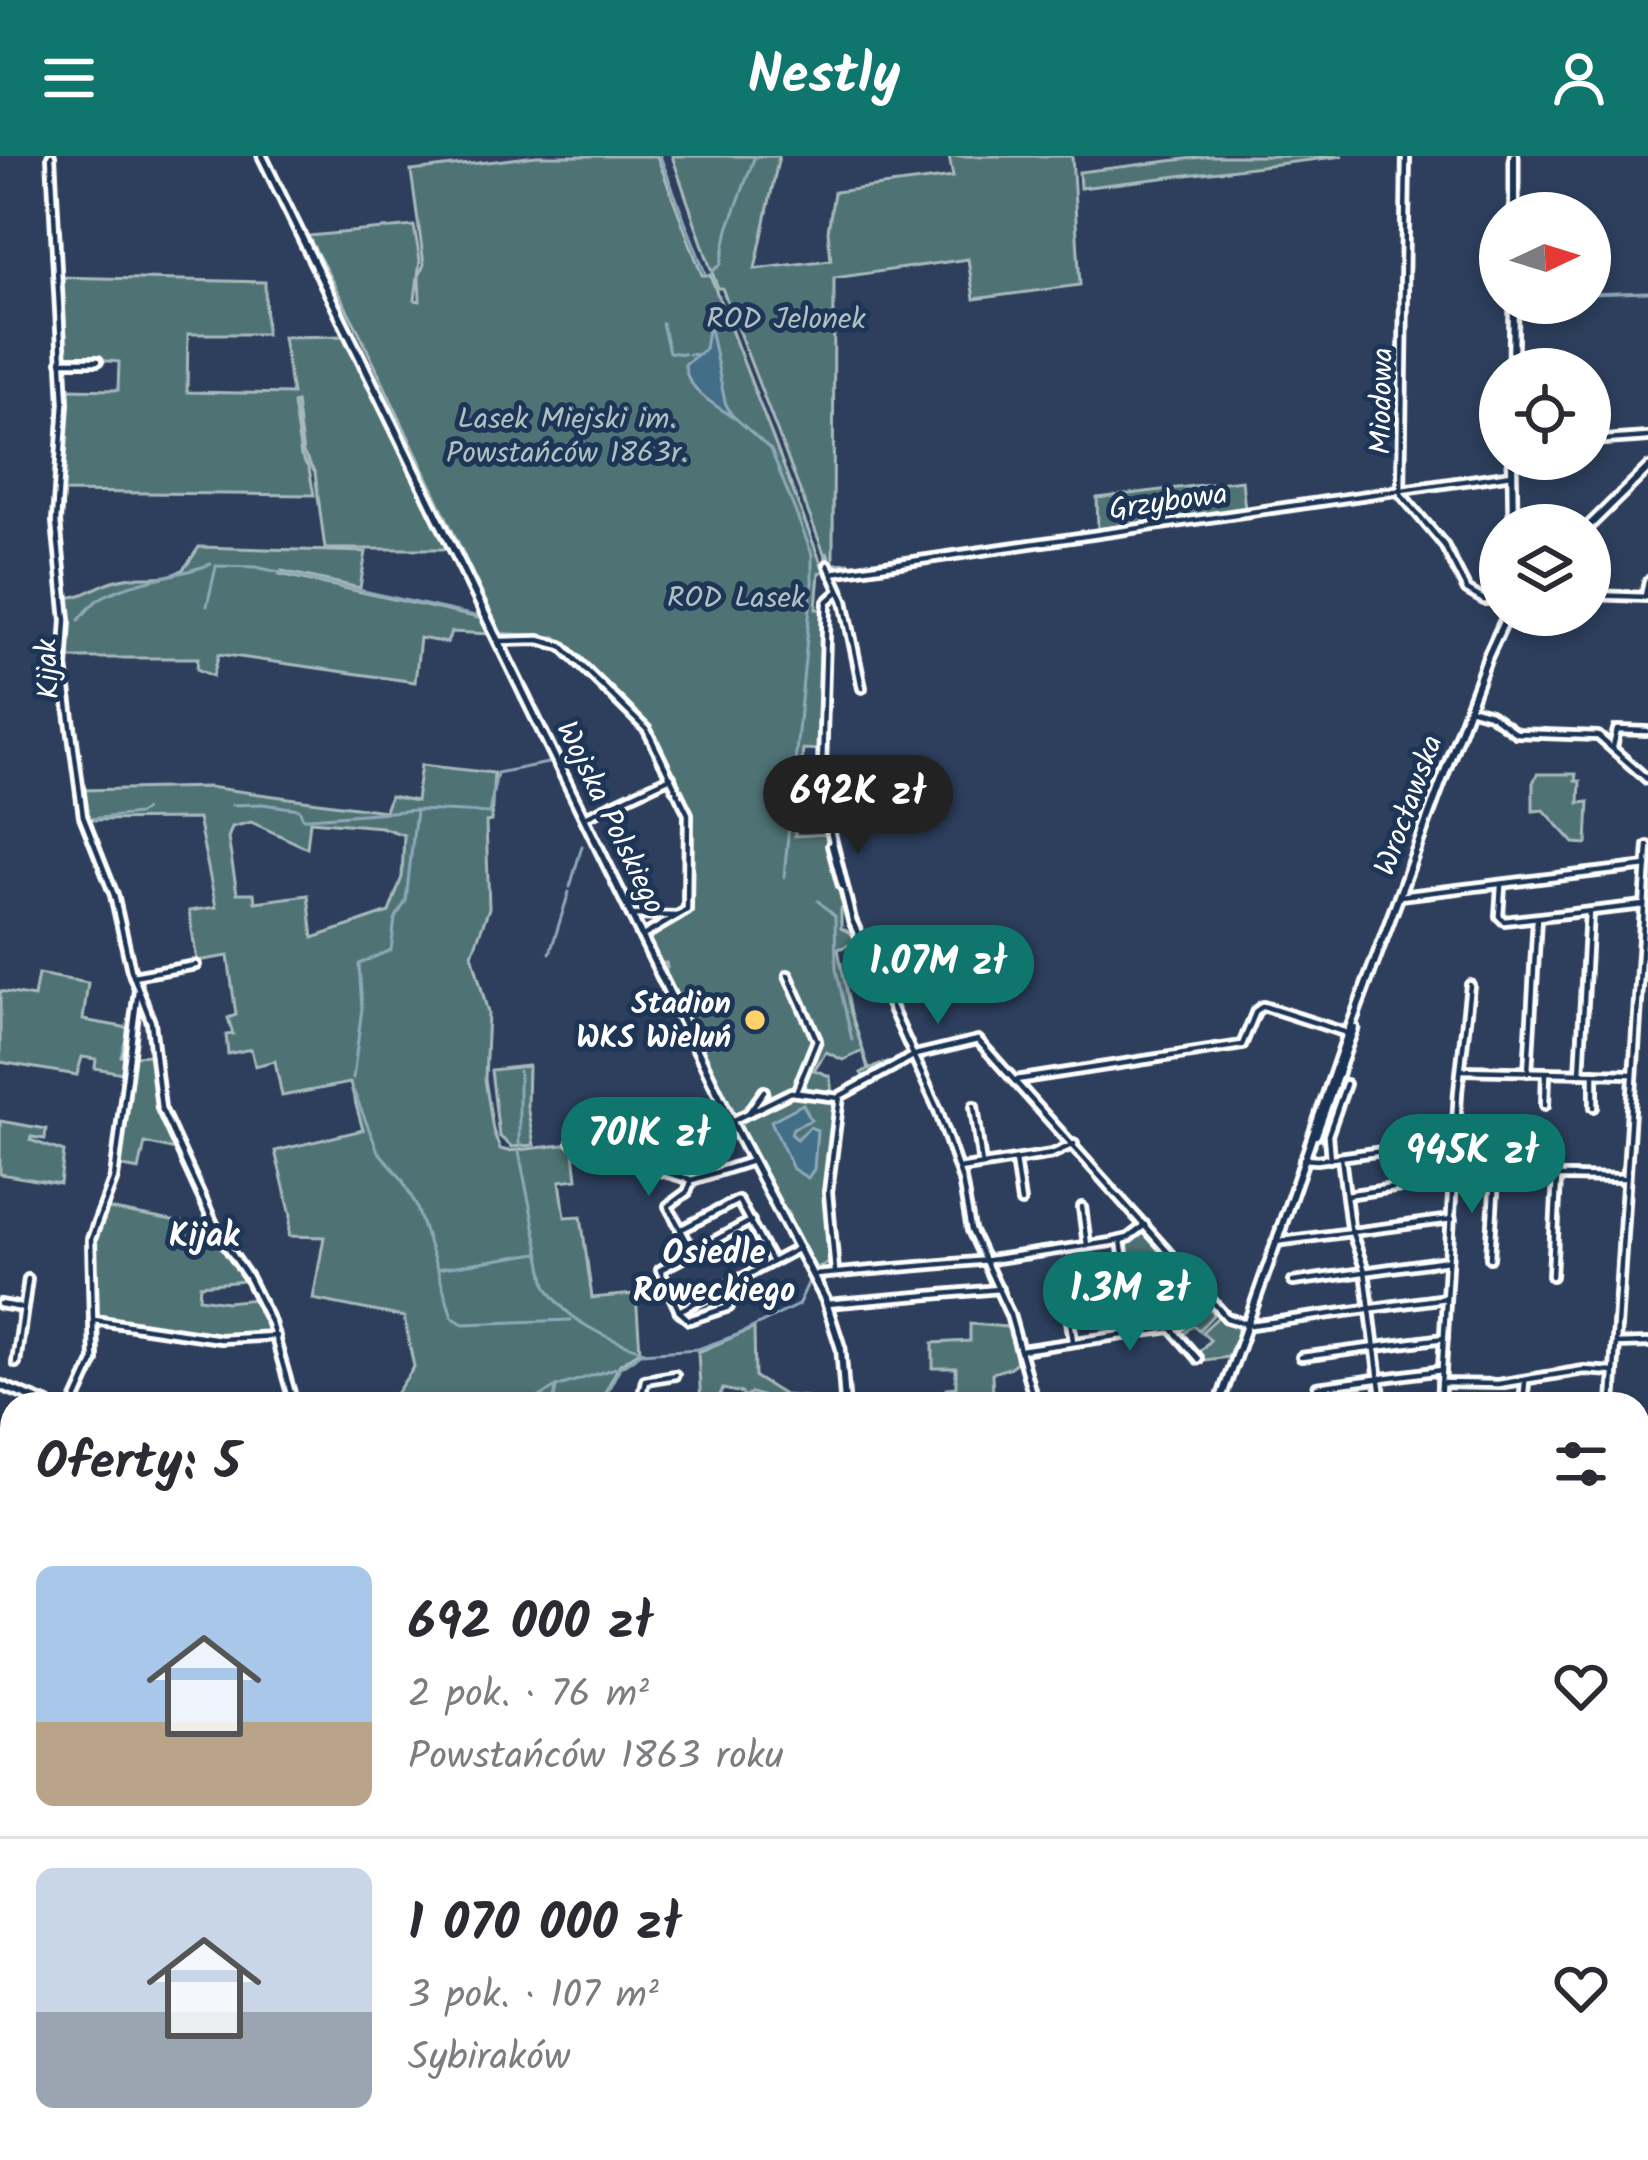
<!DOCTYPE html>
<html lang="pl">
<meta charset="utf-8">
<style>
:root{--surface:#fff;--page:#f7f7f7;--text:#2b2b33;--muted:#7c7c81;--line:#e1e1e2;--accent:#0f766e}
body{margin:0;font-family:Kalam,sans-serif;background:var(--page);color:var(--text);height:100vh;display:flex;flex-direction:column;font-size:45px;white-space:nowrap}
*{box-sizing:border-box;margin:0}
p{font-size:39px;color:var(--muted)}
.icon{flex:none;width:66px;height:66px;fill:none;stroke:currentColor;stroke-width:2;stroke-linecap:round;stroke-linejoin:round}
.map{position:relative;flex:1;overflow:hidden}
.panel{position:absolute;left:0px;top:1236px;width:1650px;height:768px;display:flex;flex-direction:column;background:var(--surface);border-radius:36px 36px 0 0;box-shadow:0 6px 18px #0003}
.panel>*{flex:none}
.needle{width:78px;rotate:86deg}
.fabs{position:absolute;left:1479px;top:36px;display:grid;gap:24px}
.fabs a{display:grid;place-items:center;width:132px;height:132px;border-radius:50%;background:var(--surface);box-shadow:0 6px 18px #0003;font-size:60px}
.price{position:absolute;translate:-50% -102px;padding:0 27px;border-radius:42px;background:var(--accent);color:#fff;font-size:39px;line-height:78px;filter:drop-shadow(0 3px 6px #0008)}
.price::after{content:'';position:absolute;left:50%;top:72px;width:36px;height:27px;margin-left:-18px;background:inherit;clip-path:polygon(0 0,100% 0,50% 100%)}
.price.selected{background:#222;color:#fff}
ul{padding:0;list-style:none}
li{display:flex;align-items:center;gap:36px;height:300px;padding:0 36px}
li+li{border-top:3px solid var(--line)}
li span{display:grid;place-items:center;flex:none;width:336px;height:240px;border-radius:18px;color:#555}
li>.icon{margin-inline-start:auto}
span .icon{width:144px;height:144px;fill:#fffc;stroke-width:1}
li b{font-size:51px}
h2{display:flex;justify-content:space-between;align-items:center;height:144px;padding:0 36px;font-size:51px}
header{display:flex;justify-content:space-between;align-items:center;height:156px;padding:0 36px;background:var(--accent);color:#fff;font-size:54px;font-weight:700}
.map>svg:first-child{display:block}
</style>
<header><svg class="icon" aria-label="menu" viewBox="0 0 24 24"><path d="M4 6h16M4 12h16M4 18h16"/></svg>Nestly<svg class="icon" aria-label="person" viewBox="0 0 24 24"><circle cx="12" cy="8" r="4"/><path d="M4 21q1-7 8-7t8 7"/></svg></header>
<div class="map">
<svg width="1648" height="2004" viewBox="0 0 1648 2004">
<rect width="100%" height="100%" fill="#2d3f5d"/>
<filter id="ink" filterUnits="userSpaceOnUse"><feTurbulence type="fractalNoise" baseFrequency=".00833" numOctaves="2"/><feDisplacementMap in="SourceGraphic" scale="24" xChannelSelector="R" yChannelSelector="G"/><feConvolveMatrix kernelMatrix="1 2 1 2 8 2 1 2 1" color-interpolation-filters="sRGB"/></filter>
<g filter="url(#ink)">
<!-- green -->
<g fill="#4f7374" stroke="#a7b9ba" stroke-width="3" fill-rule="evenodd">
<path d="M537,0H657L702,119H710L824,415L819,417L816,453L826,454L820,594L803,593L800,628L819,629L823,654L797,655L795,680L827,678L846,751L841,753V772L854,779L867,804L855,787L838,793L851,857L869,913L890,905L864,921L861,917L868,913L863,895L843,904L826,896L814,914L830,920L832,939L793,933L731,959L662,815L667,812L666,807L658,808L647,784C655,768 681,770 690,753C690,724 695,689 690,660C682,611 624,544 598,518L595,520L556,481L502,480L359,176L308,80L414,70L420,104L415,144L420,145L419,120L424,108L411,15Z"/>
<polygon points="672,0 779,0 755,113 831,104 828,75 834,36 953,21 949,0 1072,0 1080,129 974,143 968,103 834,122 833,408 849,407 850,411 832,413 827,396 827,405 722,132 718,132 713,119"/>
<polygon points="1210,0 1343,0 1080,32 1079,16"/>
<polygon points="58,121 265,126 266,178 188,178 187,236 292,238 283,181 347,180 449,393 325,393 315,317 303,297 296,246 293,248 301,300 309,313 314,339 60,336 68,233 118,234 119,206 65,201"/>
<polygon points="1242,324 1245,353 1098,373 1097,342"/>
<path d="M199,391L366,396L360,432L282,415L280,418L483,463L461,410L491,473L489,476L497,485L490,478L451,476L447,487L420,482L415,526L219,498L213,520L197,513L198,502H66L65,442C91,440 100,425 126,422C143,419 166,425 182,414C188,409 194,398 199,391Z"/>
<path d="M421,609L494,617L491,665L486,666L489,752L472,798L488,857L485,923L493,974L500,993L508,995L573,988L577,1023L560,1025L565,1061L581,1060L592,1142L636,1138L640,1195L620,1208L599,1248H389L414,1211L404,1161L313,1143L324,1081L289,1080L291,1059L275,995L363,974L350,927L282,940L275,905L255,910L251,893L228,898L226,879L233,878L228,862L236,859L228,800L197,805L189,755L216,751L198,663L86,664L83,634L208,631L385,655L390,640L416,645ZM310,665L381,671L404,679L402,721L389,756L313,782L308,739L255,746L254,737H237L228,682L232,671L251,666L307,692Z"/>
<polygon points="1537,618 1576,618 1575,625 1580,625 1579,647 1589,646 1587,688 1574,687 1544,654 1533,655 1533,627"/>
<polygon points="38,818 88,827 83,864 129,872 121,900 128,902 128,918 95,912 96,903 82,901 77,919 0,906 0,835 34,841"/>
<polygon points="153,899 155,944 175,994 145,987 139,1014 117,1010 132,900"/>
<polygon points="528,910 527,950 534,989 512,991 499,980 491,914"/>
<polygon points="797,938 830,943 833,948 823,1036 829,1107 814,1113 790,1070 789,1057 777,1046 736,968 788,939"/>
<polygon points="0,965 46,973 45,983 31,981 30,984 64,996 60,1028 0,1018"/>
<polygon points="103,1052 210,1072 245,1125 200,1129 199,1142 227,1146 255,1143 270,1179 202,1179 96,1159 93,1081"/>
<polygon points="1141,1078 1147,1078 1179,1114 1156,1125 1157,1132 1132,1136 1126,1090"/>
<polygon points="1003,1152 1022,1211 1015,1196 1017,1206 1009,1212 992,1217 993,1241 956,1241 956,1248 947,1248 947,1232 956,1231 956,1212 933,1212 933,1187 970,1185 970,1168 1008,1171"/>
<path d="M1213,1154L1214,1158L1199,1174L1193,1169L1182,1180L1199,1196L1210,1184L1202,1176L1218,1161L1237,1171L1238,1177L1228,1201L1197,1205L1175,1174C1190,1169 1197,1153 1213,1154Z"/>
<polygon points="754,1172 755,1221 784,1239 808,1241 783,1239 783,1248 769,1248 768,1242 751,1237 744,1242 742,1237 723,1233 715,1248 701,1248 698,1196"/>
<polygon points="633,1992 785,1992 784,2004 632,2004"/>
</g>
<!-- water -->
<g fill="#426e88" stroke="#8ea8b8" stroke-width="3">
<path d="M709,167L725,246L732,260C713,249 685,231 685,208L705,193Z"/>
<polygon points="803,948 811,964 793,972 791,978 797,983 810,971 817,974 814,1013 808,1022 793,1013 771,965"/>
</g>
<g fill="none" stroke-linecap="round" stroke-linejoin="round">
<!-- stream -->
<g stroke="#8ea8b8" stroke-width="3">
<polyline points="660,0 705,117"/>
<polyline points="713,115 721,108 728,73 755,0"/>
<polyline points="1590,138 1648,136"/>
<polyline points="662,167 669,196 684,198"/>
<polyline points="353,177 495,468"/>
<polyline points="689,198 697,199"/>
<polyline points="732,259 771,294 812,398 812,437"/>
<polyline points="216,410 256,411 484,462"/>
<polyline points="207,450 216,411"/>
<path d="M79,464C85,457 92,448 99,443C131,424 176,421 211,408"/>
<polyline points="501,477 547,481"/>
<polyline points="540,578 547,592"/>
<polyline points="549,596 550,600"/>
<polyline points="553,606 559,619"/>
<polyline points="563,626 568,637"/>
<polyline points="570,641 572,645"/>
<polyline points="232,649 262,648 299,653 303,662 310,662 415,654"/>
<polyline points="575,651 584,668"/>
<polyline points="88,663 138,658 145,654"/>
<polyline points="586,672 586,673"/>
<polyline points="784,721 811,441"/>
<polyline points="570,731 582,690"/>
<polyline points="818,745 835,760 836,813 852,884"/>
<polyline points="550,797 569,736"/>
<polyline points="353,922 362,852 359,808 391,794 395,763 406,745 416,654 489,657 497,617 553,606"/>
<polyline points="353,934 378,995 402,1023 416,1049 437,1113 538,1097"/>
<polyline points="519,989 519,915"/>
<path d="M519,996L546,1129C565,1165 607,1183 644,1195"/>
<polyline points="438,1115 452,1161 463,1168 571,1164"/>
<polyline points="528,1248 556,1231 622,1210 641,1197 698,1193 737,1179 798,1149 809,1125"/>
<polyline points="553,1248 556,1232"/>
<polyline points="601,1248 619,1213"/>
<polyline points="0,1660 12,1667"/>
<polyline points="0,1671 12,1678"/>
<polyline points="0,1714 10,1709"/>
<polyline points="730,1992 754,2004"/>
<polyline points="1312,1992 1316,2004"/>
</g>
<!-- minor casing -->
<g stroke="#fff" stroke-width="14">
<g id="minor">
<polyline points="51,0 64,247 56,366 66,464 63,511 83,660 114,739 131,814 151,866 161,952 219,1079 248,1121 271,1167 294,1248"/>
<polyline points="1406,0 1401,338 1444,389 1467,434 1484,444 1500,443"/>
<polyline points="61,205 98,205"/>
<polyline points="1590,285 1648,281"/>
<polyline points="828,409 844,445 862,532"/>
<polyline points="831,417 1512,318"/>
<polyline points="1590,439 1648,441"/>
<polyline points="1645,440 1648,425"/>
<polyline points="499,485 539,484 562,490 647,574 688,658 687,754 643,780"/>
<polyline points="1469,552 1490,558 1516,577 1598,580 1648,624"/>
<polyline points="1613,591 1617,574 1647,575"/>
<polyline points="585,661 671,621"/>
<polyline points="831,677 822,611 827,446 839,435"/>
<polyline points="831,678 852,764 938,954 962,1024 971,1074 1010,1159 1035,1248"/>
<polyline points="831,689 842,730"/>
<polyline points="1501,730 1499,760 1504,765 1644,749"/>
<polyline points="1400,740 1647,710"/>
<polyline points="632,759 677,760"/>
<polyline points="788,819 817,884 796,936"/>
<polyline points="133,820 196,809"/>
<polyline points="1462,914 1631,918"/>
<polyline points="1528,916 1537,762"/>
<polyline points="1580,917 1589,756"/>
<polyline points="1016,924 1242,889 1256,855 1263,850 1347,877"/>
<polyline points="1545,949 1546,916"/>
<polyline points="974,950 982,1009"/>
<polyline points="1594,951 1594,917"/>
<polyline points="749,956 764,935"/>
<polyline points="732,965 791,936 839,942"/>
<polyline points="572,986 624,981 640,1009 692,1024 752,1005"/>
<polyline points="1341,1001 1350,1071 1365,1115 1382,1248"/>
<polyline points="1303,1003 1317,1004 1456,985"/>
<polyline points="1330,1003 1328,979 1346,928"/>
<polyline points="1015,1004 1021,1046"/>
<polyline points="959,1013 1052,998 1074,988"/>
<polyline points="1455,1019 1623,1022"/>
<polyline points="692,1024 687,1036 668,1050 693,1096"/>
<polyline points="1346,1039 1441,1025"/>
<polyline points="1082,1051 1087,1089"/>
<polyline points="680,1074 738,1044 772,1106"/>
<polyline points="1121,1084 1134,1177"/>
<polyline points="1275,1086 1452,1063"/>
<polyline points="1490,1102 1495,1020"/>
<polyline points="835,1115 828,1036 840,940 915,899 978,884 1227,1162 1251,1169 1446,1142"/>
<polyline points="815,1119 989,1104 1111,1086 1128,1082 1145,1069"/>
<polyline points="1552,1120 1557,1021"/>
<polyline points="1293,1126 1448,1104"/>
<polyline points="1067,1143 1073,1185"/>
<polyline points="0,1148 23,1152"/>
<polyline points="827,1148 999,1133"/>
<polyline points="679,1155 660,1114 751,1065"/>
<polyline points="679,1155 799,1092"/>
<polyline points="679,1155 689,1164 729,1151 730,1146 723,1133"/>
<polyline points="94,1164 220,1183 276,1180"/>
<polyline points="1171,1172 1198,1203"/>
<polyline points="1616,1188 1648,1187"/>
<polyline points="1021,1194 1177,1171 1208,1145"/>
<polyline points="1301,1201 1444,1182"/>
<polyline points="16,1207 28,1123"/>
<polyline points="1441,1227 1498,1228 1584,1214 1614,1216"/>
<polyline points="1317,1231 1442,1214"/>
<polyline points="74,1248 94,1204 91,1083 114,1022 138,834"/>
<polyline points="640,1248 645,1224 675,1219"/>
<polyline points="1440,1248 1458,936 1470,829"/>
<polyline points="1523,1248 1525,1226"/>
<polyline points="1612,1248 1648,690"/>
<polyline points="0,1358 12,1339"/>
<polyline points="0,1430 12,1440"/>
<polyline points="0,1496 12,1472"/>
<polyline points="0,1554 12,1546"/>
<polyline points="0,1565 12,1577"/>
<polyline points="9,1638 2,1633 12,1620"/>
<polyline points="0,1718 12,1712"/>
<polyline points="0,1771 12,1779"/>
<polyline points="284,1992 306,2004"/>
<polyline points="523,1992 534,2004"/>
<polyline points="1125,1992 1126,2004"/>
<polyline points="1239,1992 1251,2004"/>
<polyline points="1412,1992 1418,2004"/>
<polyline points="338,2004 341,1992"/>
<polyline points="388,2004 393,1992"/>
<polyline points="789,2004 790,1992"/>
<polyline points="805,2004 812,1992"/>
<polyline points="886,2004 906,2004"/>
<polyline points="907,2004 913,1992"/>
<polyline points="1188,2004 1207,1992"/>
</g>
</g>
<!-- tertiary casing -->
<g stroke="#fff" stroke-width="15">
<g id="tertiary">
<polyline points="262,0 736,974 825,1143 841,1193 845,1248"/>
<polyline points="1514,0 1514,57"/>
<polyline points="1513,213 1514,147"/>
<polyline points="1512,303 1513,369"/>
<polyline points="1590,369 1648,312"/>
<polyline points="1316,979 1354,872"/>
<polyline points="1281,1072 1344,888 1488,500 1507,459"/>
<polyline points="1254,1149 1282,1070"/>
<polyline points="0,1229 47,1248"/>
<polyline points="1219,1248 1254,1149"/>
<polyline points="1029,2004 1035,1992"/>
</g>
</g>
<!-- secondary casing -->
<g stroke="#fff" stroke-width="16">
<polyline id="secondary" points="1528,2004 1543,1992"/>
</g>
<!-- primary casing -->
<g stroke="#fff" stroke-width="18">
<g id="primary">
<polyline points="1638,1383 1648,1380"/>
<polyline points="0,1666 12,1673"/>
<polyline points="628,2004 630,1992"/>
</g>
</g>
<!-- minor -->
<use href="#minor" stroke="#1d3557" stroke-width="4.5"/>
<!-- tertiary -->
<use href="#tertiary" stroke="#1d3557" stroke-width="6"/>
<!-- secondary -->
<use href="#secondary" stroke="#1d3557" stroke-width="8"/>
<!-- primary -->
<use href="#primary" stroke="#6b6f75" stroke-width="9"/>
<!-- rail casing -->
<g stroke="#fff" stroke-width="8">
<g id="rail">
<polyline points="1638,1946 1648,1938"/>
<polyline points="1568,2004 1582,1992"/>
</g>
</g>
<!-- rail -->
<use href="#rail" stroke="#1d3557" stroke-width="3" stroke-dasharray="9" stroke-linecap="butt"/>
</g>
</g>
<!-- markers -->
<circle fill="#ffd166" stroke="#1d3557" stroke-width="4.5" cx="755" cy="864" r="12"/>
<g text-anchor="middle" stroke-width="10" stroke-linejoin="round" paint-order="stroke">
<!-- park labels -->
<g font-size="30" fill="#b0c0c0" stroke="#1d3557">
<text x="786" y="172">ROD Jelonek</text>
<text x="567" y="272">Lasek Miejski im.<tspan x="567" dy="34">Powstańców 1863r.</tspan></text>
<text x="736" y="451">ROD Lasek</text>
</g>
<!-- street labels -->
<g font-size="30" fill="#fff" stroke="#1d3557">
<text transform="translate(1381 245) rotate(-89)" y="10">Miodowa</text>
<text transform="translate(1168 345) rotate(-8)" y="10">Grzybowa</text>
<text transform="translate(47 513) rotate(-93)" y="10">Kijak</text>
<text transform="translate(1408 649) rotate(-70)" y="10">Wrocławska</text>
<text transform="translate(611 661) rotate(64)" y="10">Wojska Polskiego</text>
</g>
<!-- poi labels -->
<g font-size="30" font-weight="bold" fill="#fff" stroke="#1d3557" text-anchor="end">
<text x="731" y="857">Stadion<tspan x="731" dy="34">WKS Wieluń</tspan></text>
</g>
<!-- neighbourhood labels -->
<g font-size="33" font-weight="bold" fill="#fff" stroke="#1d3557">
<text x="204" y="1090">Kijak</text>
<text x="714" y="1107">Osiedle<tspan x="714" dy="38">Roweckiego</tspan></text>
</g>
</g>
</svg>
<div class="fabs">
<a><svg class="needle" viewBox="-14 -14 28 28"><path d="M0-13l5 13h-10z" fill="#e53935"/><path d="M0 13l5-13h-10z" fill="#7c7c81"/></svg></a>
<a><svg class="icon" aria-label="locate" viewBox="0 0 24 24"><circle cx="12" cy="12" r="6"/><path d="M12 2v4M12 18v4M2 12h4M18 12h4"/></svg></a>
<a><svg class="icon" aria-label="layers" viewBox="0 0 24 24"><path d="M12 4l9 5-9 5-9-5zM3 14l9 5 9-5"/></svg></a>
</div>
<b class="price selected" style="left:858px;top:701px">692K zł</b>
<b class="price" style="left:938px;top:871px">1.07M zł</b>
<b class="price" style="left:649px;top:1043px">701K zł</b>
<b class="price" style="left:1472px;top:1060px">945K zł</b>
<b class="price" style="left:1130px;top:1198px">1.3M zł</b>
<section class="panel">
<h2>Oferty: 5<svg class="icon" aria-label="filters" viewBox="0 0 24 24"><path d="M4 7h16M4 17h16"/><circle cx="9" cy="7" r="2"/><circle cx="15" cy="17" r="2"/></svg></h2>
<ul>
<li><span style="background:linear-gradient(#a9c7e8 65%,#b9a48a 0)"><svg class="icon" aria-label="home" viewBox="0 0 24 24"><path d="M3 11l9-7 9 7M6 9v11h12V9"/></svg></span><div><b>692 000 zł</b><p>2 pok. · 76 m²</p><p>Powstańców 1863 roku</p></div><svg class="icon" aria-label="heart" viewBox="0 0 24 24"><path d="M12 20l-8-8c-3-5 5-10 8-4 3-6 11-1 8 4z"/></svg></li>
<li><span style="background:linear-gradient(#c9d6e8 60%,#9aa5b1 0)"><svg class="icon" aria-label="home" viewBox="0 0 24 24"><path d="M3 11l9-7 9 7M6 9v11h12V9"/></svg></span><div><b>1 070 000 zł</b><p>3 pok. · 107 m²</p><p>Sybiraków</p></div><svg class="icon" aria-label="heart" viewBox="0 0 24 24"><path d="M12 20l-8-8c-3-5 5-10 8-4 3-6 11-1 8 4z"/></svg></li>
</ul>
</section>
</div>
